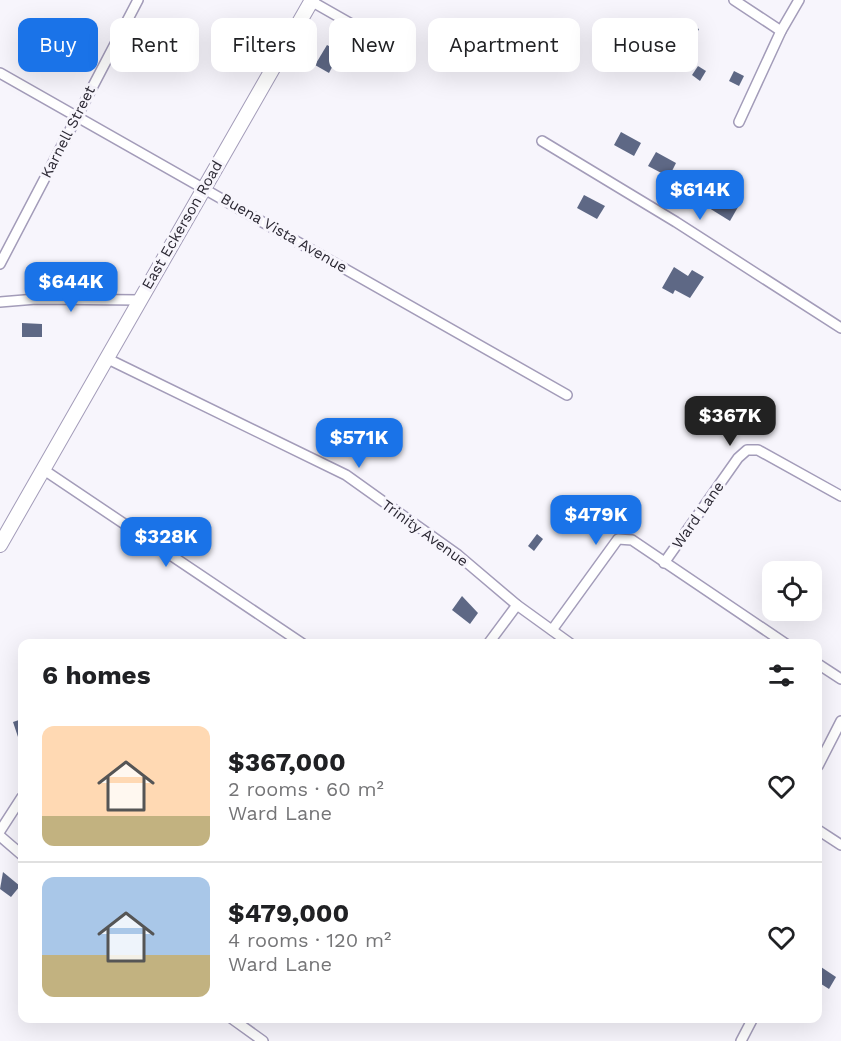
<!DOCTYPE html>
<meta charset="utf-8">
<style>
:root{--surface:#fff;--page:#f2f2f2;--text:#202124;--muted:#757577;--line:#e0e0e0;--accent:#1a73e8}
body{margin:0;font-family:"Work Sans",sans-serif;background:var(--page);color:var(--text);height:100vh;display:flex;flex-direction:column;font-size:22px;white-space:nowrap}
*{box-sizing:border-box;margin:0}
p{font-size:20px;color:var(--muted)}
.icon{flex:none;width:33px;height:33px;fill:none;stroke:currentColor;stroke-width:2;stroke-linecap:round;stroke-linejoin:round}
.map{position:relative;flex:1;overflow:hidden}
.sheet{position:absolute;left:18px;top:639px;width:804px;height:384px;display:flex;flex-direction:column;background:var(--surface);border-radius:12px;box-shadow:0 6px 24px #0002}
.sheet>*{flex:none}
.guide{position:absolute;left:18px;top:18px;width:806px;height:54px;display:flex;gap:12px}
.buttons{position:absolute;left:762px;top:561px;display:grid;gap:12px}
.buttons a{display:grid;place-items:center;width:60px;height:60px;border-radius:12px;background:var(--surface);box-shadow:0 6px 24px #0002;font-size:30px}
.price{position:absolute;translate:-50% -51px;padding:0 14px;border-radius:12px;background:var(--accent);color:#fff;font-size:20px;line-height:39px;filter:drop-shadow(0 2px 3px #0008)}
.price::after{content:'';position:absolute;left:50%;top:36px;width:18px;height:14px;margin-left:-9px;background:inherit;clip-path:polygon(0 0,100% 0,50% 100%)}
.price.selected{background:#222;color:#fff}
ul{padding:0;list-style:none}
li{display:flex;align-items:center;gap:18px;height:150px;padding:0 24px}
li+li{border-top:2px solid var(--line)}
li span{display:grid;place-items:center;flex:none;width:168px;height:120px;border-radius:12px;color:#555}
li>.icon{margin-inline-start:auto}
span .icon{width:72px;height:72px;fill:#fffc;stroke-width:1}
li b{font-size:26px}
h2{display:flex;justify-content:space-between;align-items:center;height:72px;padding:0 24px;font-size:26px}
.chip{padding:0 21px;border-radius:12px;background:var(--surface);box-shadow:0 6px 24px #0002;font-size:21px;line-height:54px}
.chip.selected{background:var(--accent);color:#fff}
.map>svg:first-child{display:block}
</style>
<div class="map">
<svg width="841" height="1041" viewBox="0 0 841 1041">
<rect width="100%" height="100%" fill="#f7f5fc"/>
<!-- building -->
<g fill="#5e6885">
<polygon points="693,26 699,29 695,37 689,33"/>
<polygon points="652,28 661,33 656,40 647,35"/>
<polygon points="327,45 340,52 329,73 315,65"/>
<polygon points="698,66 706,71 700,81 692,75"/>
<polygon points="734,71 744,76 739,86 729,81"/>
<polygon points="621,132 641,143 634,156 614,145"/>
<polygon points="656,152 676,163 669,177 648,166"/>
<polygon points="717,194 738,207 730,221 709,208"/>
<polygon points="584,195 605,206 597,219 577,208"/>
<polygon points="674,267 688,276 692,270 704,277 690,298 675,290 673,294 662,288"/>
<polygon points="22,323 42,324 42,337 22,337"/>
<polygon points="537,534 543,539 534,551 528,546"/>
<polygon points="462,596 478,613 470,624 452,610"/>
<polygon points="22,719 22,736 18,737 13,722"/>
<polygon points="3,872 20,886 11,897 0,889"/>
<polygon points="818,965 836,977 829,989 818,982"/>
</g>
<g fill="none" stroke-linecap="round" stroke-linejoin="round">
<!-- street casing -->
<g stroke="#a39cb9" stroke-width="12">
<g id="street">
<polyline points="734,0 781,31"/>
<polyline points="311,1 383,42"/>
<polyline points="0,73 567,395"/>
<polyline points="739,122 781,31 799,0"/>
<polyline points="542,141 676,222 841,328"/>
<polyline points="0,264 138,0"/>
<polyline points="0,302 36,299 139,300"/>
<polyline points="108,359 346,475 458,555 517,605 571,644"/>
<polyline points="44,470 303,644"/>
<polyline points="664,563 738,458 747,450 758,450 841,496"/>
<polyline points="552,630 618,539 632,540 786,644"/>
<polyline points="488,644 517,605"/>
<polyline points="818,664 841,679"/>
<polyline points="818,766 841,721"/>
<polyline points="818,830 841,845"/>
<polyline points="0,831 22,797"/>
<polyline points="0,836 22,855"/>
<polyline points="231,1018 263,1041"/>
<polyline points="741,1041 753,1018"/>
</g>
</g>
<!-- secondary casing -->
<g stroke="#a39cb9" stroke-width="16">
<polyline id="secondary" points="0,545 312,0"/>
</g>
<!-- street -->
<use href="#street" stroke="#fff" stroke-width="9"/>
<!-- secondary -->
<use href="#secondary" stroke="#fff" stroke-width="14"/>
</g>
<g text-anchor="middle" stroke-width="6" stroke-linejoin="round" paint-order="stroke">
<!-- street labels -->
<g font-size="15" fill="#2c2934" stroke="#f7f5fc">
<text transform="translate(68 132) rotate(-63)" y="5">Karnell Street</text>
<text transform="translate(182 225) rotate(-60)" y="5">East Eckerson Road</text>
<text transform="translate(284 233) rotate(30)" y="5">Buena Vista Avenue</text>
<text transform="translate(698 515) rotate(-55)" y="5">Ward Lane</text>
<text transform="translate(425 533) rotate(36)" y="5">Trinity Avenue</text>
</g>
</g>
</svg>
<div class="buttons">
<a><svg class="icon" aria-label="locate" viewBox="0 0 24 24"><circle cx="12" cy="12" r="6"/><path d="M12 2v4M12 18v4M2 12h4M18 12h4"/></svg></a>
</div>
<b class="price" style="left:700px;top:221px">$614K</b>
<b class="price" style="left:71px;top:313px">$644K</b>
<b class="price selected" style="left:730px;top:447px">$367K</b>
<b class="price" style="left:359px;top:469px">$571K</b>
<b class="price" style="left:596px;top:546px">$479K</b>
<b class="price" style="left:166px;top:568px">$328K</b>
<div class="guide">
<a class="chip selected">Buy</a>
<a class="chip">Rent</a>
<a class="chip">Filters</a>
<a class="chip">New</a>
<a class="chip">Apartment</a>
<a class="chip">House</a>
</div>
<section class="sheet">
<h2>6 homes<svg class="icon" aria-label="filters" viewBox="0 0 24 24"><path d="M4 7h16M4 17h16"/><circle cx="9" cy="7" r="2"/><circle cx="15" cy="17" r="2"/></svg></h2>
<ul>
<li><span style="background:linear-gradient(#ffd9b3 75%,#c2b280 0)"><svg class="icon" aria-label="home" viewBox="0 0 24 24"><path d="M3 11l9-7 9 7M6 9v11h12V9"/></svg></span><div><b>$367,000</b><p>2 rooms · 60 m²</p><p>Ward Lane</p></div><svg class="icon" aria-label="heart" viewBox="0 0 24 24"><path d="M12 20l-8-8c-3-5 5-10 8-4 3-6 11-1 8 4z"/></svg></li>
<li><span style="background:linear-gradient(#a9c7e8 65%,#c2b280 0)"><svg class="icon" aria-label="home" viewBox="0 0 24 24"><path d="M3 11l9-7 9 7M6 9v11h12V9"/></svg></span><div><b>$479,000</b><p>4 rooms · 120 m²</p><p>Ward Lane</p></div><svg class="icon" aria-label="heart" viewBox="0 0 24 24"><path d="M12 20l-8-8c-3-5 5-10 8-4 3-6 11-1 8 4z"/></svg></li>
</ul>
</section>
</div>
